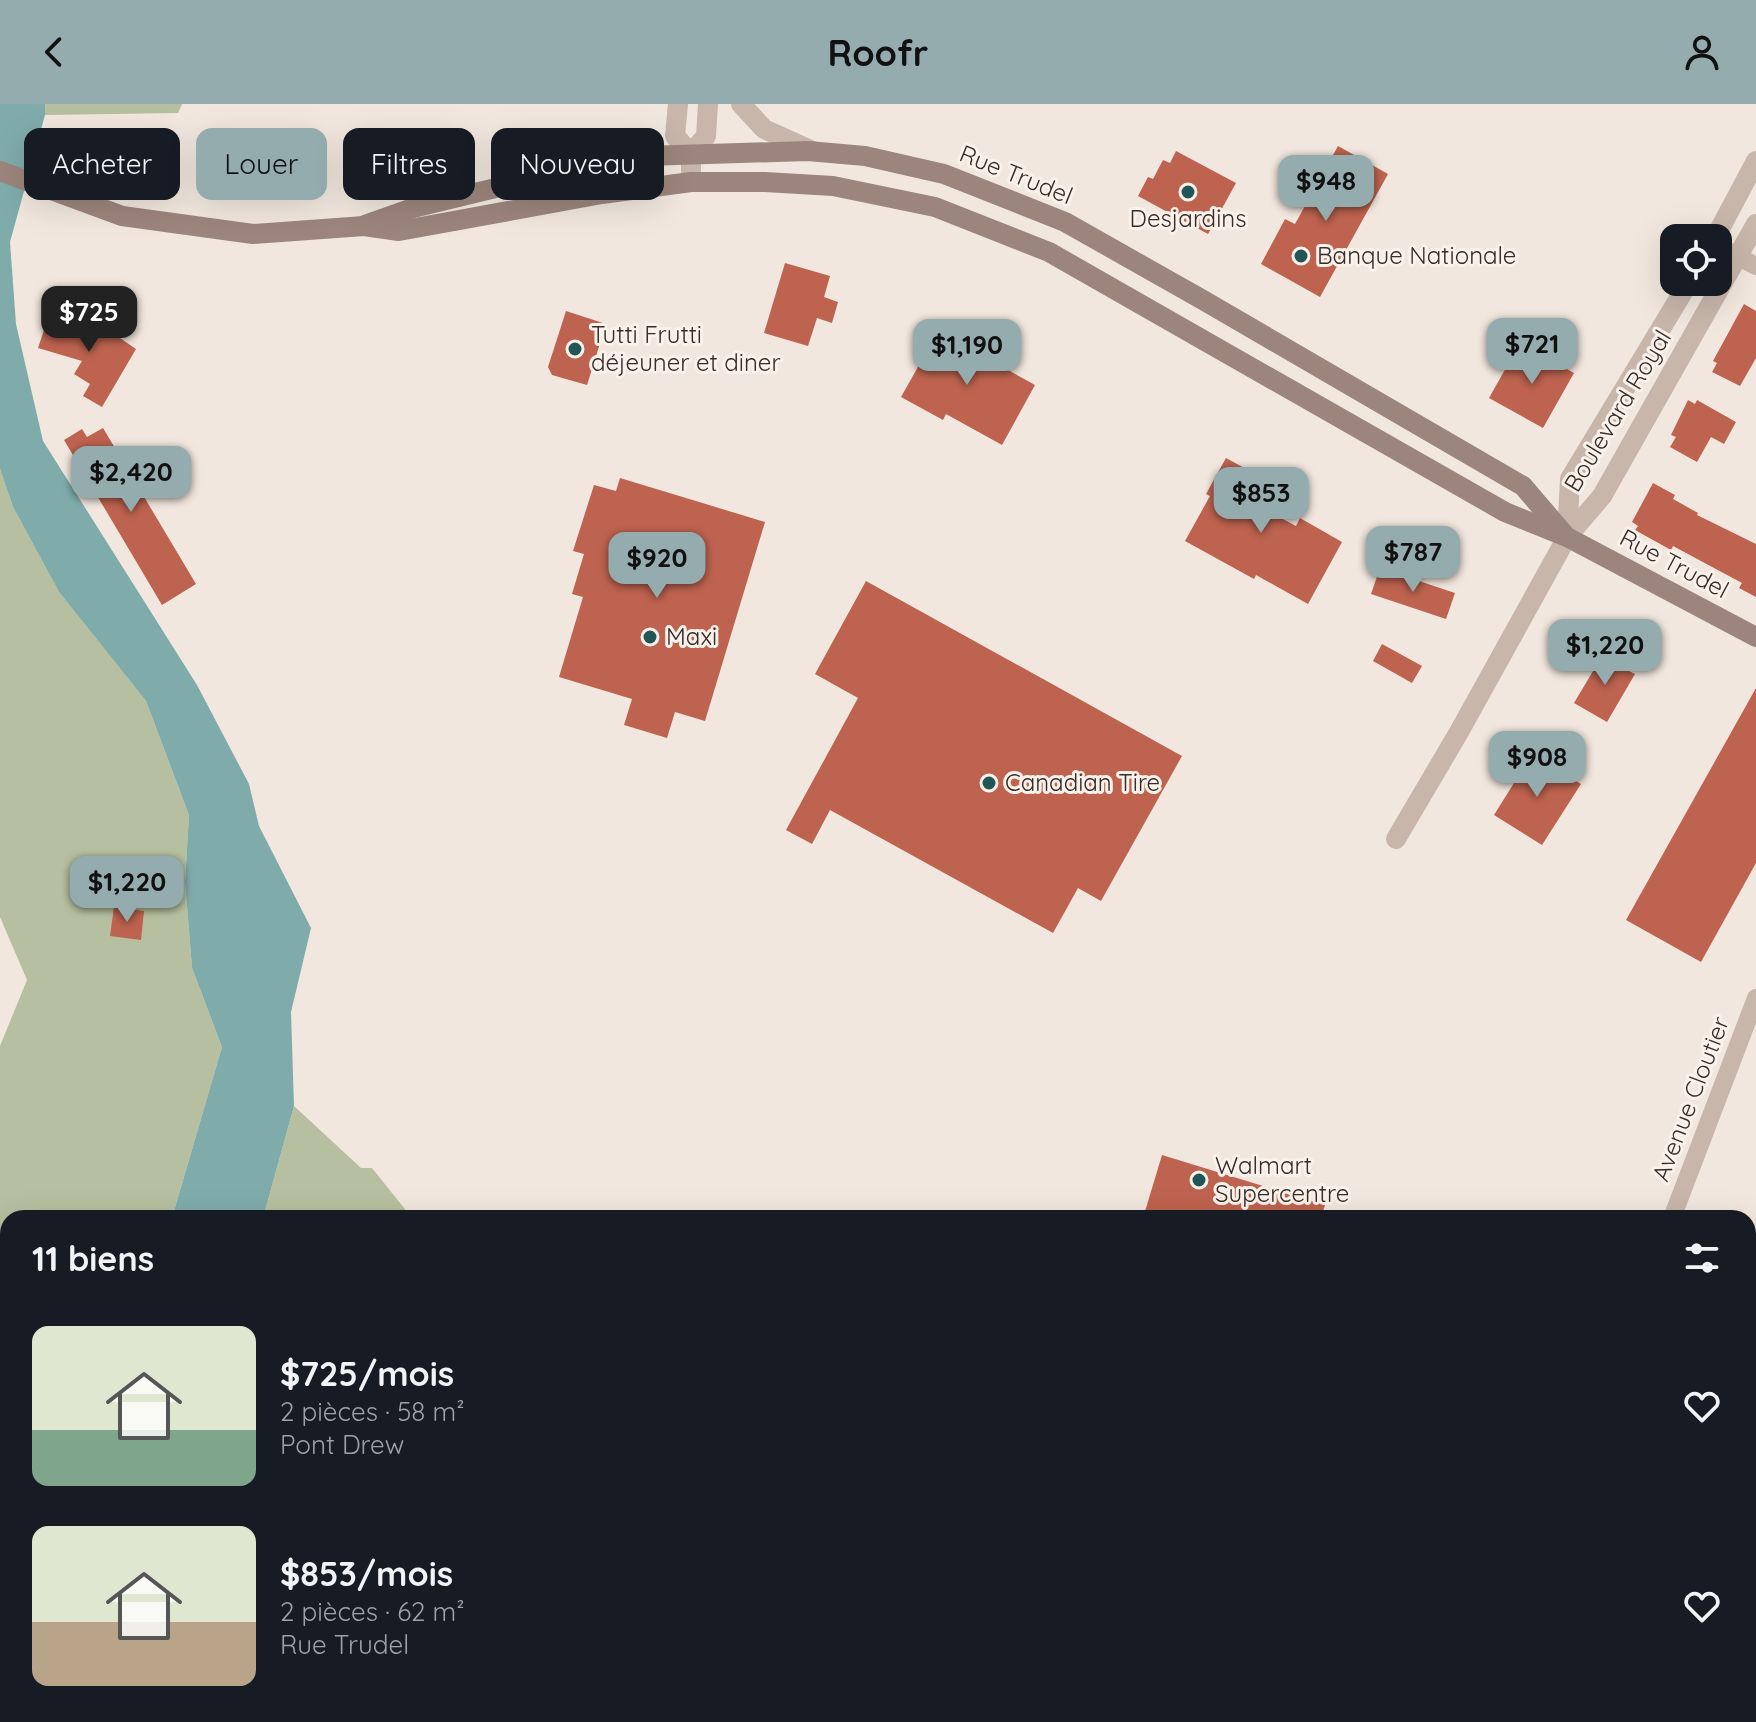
<!DOCTYPE html>
<html lang="fr">
<meta charset="utf-8">
<style>
:root{--surface:#171b24;--page:#20242c;--text:#f1f3f6;--muted:#9ea1a6;--accent:#94acae}
body{margin:0;font-family:Quicksand,sans-serif;background:var(--page);color:var(--text);height:100vh;display:flex;flex-direction:column;font-size:30px;white-space:nowrap}
*{box-sizing:border-box;margin:0}
p{font-size:26px;color:var(--muted)}
.icon{flex:none;width:44px;height:44px;fill:none;stroke:currentColor;stroke-width:2;stroke-linecap:round;stroke-linejoin:round}
.map{position:relative;flex:1;overflow:hidden}
.panel{position:absolute;left:0px;top:1106px;width:1756px;height:512px;display:flex;flex-direction:column;background:var(--surface);border-radius:24px 24px 0 0;box-shadow:0 8px 32px #0002}
.panel>*{flex:none}
.hud{position:absolute;left:24px;top:24px;width:800px;height:72px;display:flex;gap:16px}
.tools{position:absolute;left:1660px;top:120px;display:grid;gap:16px}
.tools a{display:grid;place-items:center;width:72px;height:72px;border-radius:16px;background:var(--surface);box-shadow:0 8px 32px #0002;font-size:40px}
.price{position:absolute;translate:-50% -68px;padding:0 18px;border-radius:16px;background:var(--accent);color:#111;font-size:26px;line-height:52px;filter:drop-shadow(0 2px 4px #0008)}
.price::after{content:'';position:absolute;left:50%;top:48px;width:24px;height:18px;margin-left:-12px;background:inherit;clip-path:polygon(0 0,100% 0,50% 100%)}
.price.on{background:#222;color:#fff}
ul{padding:0;list-style:none}
li{display:flex;align-items:center;gap:24px;height:200px;padding:0 32px}
li span{display:grid;place-items:center;flex:none;width:224px;height:160px;border-radius:16px;color:#555}
li>.icon{margin-inline-start:auto}
span .icon{width:96px;height:96px;fill:#fffc;stroke-width:1}
li b{font-size:34px}
h2{display:flex;justify-content:space-between;align-items:center;height:96px;padding:0 32px;font-size:34px}
.pill{padding:0 28px;border-radius:16px;background:var(--surface);box-shadow:0 8px 32px #0002;font-size:28px;line-height:72px}
.pill.on{background:var(--accent);color:#111}
header{display:flex;justify-content:space-between;align-items:center;height:104px;padding:0 32px;background:var(--accent);color:#111;font-size:36px;font-weight:700}
.map>svg:first-child{display:block}
</style>
<header><svg class="icon" aria-label="back" viewBox="0 0 24 24"><path d="M15 5l-7 7 7 7"/></svg>Roofr<svg class="icon" aria-label="person" viewBox="0 0 24 24"><circle cx="12" cy="8" r="4"/><path d="M4 21q1-7 8-7t8 7"/></svg></header>
<div class="map">
<svg width="1756" height="1618" viewBox="0 0 1756 1618">
<rect width="100%" height="100%" fill="#f1e7de"/>
<!-- green -->
<g fill="#b6bf9f">
<polygon points="45,0 182,0 178,9 45,11"/>
<polygon points="0,365 13,403 59,488 146,597 189,711 185,778 192,864 222,943 172,1114 8,1114 8,1404 0,1416 0,942 27,876 0,813"/>
<polygon points="294,1002 361,1064 372,1064 412,1114 263,1114"/>
<polygon points="8,1511 8,1610 198,1610 187,1618 0,1618 0,1520"/>
</g>
<!-- water -->
<g fill="#7facab">
<polygon points="0,0 45,0 45,11 10,138 16,220 43,337 197,581 249,680 259,722 311,824 291,908 294,1002 263,1114 172,1114 222,943 192,864 185,778 189,711 146,597 59,488 13,403 0,365"/>
<polygon points="8,1404 8,1511 0,1520 0,1416"/>
</g>
<!-- building -->
<g fill="#be634f">
<polygon points="1338,42 1388,70 1320,193 1261,160 1285,115 1295,120"/>
<polygon points="1176,47 1236,79 1208,130 1138,92 1148,73 1153,75 1163,56 1170,59"/>
<polygon points="785,159 830,172 824,193 838,198 832,219 817,214 808,242 764,229"/>
<polygon points="1744,200 1756,207 1756,254 1740,282 1712,268 1717,259 1713,257"/>
<polygon points="566,207 606,220 587,281 552,271 548,263"/>
<polygon points="50,208 97,223 96,226 117,232 136,245 102,303 83,292 90,280 74,270 82,257 38,244"/>
<polygon points="930,223 1035,281 1002,341 946,310 943,316 901,293 923,254 916,250"/>
<polygon points="1520,239 1574,269 1543,324 1489,294"/>
<polygon points="1688,296 1695,300 1697,296 1736,318 1724,340 1711,333 1697,358 1670,343 1676,333 1671,331"/>
<polygon points="103,324 196,480 162,501 64,336 82,325 87,333"/>
<polygon points="1226,354 1270,378 1262,393 1268,397 1264,405 1296,422 1300,414 1342,438 1308,500 1256,471 1254,475 1185,437 1210,392 1206,390"/>
<polygon points="620,374 765,418 705,617 675,608 667,634 624,621 632,595 559,573 583,493 572,490 584,450 573,447 594,381 616,387"/>
<polygon points="1653,379 1675,391 1673,395 1698,409 1697,411 1756,440 1756,493 1739,484 1742,479 1673,442 1671,446 1635,426 1638,422 1632,418"/>
<polygon points="1380,464 1455,489 1446,515 1371,490"/>
<polygon points="866,477 1182,652 1101,797 1078,784 1053,829 830,706 812,740 786,726 858,594 815,570"/>
<polygon points="1382,540 1422,562 1412,579 1373,557"/>
<polygon points="1605,547 1632,562 1629,567 1635,570 1607,618 1574,599"/>
<polygon points="1756,584 1756,759 1701,858 1626,816"/>
<polygon points="1532,650 1581,680 1542,741 1494,711"/>
<polygon points="114,803 144,807 141,836 110,832"/>
<polygon points="1162,1051 1325,1101 1321,1114 1143,1114"/>
</g>
<g fill="none" stroke-linecap="round" stroke-linejoin="round">
<!-- minor -->
<g stroke="#c8b6aa" stroke-width="18">
<polyline points="1718,142 1756,162"/>
<polyline points="1672,1114 1756,894"/>
<polyline points="1748,1253 1756,1255"/>
<polyline points="1748,1501 1756,1471"/>
<polyline points="1560,1618 1560,1610"/>
<polyline points="1717,1618 1719,1610"/>
</g>
<!-- tertiary -->
<g stroke="#c8b6aa" stroke-width="20">
<polyline points="678,0 675,32 691,50"/>
<polyline points="741,0 764,25 813,47"/>
<polyline points="691,78 691,50 706,32 708,0"/>
<polyline points="1715,134 1756,57"/>
<polyline points="1567,433 1570,375 1689,178"/>
<polyline points="1396,735 1459,628 1567,433 1602,392 1756,120"/>
</g>
<!-- secondary -->
<g stroke="#9c857c" stroke-width="20">
<polyline points="0,67 122,112 253,130 364,122 399,127 602,90 691,78 765,78 833,82 935,103 1049,148 1505,408 1567,433 1756,533"/>
<polyline points="365,121 413,104 553,70 645,52 808,47 865,52 944,70 1065,118 1203,196 1523,382 1564,430"/>
</g>
<!-- rail casing -->
<g stroke="#362d29" stroke-width="9">
<polyline id="rail" points="13,1610 39,1618"/>
</g>
<!-- rail -->
<use href="#rail" stroke="#f9f1ea" stroke-width="6" stroke-dasharray="18" stroke-linecap="butt"/>
</g>
<!-- markers -->
<g fill="#255" stroke="#f9f1ea" stroke-width="3">
<circle cx="1188" cy="88" r="8"/>
<circle cx="1301" cy="152" r="8"/>
<circle cx="575" cy="245" r="8"/>
<circle cx="650" cy="533" r="8"/>
<circle cx="989" cy="679" r="8"/>
<circle cx="1199" cy="1076" r="8"/>
</g>
<g text-anchor="middle" stroke-width="6" stroke-linejoin="round" paint-order="stroke">
<!-- street labels -->
<g font-size="24" fill="#362d29" stroke="#f9f1ea">
<text transform="translate(1016 71) rotate(22)" y="8">Rue Trudel</text>
<text transform="translate(1618 307) rotate(-59)" y="8">Boulevard Royal</text>
<text transform="translate(1674 460) rotate(28)" y="8">Rue Trudel</text>
<text transform="translate(1691 995) rotate(-69)" y="8">Avenue Cloutier</text>
</g>
<!-- poi labels -->
<g font-size="24" fill="#362d29" stroke="#f9f1ea" text-anchor="start">
<text x="1188" y="123" text-anchor="middle">Desjardins</text>
<text x="1317" y="160">Banque Nationale</text>
<text x="591" y="239">Tutti Frutti<tspan x="591" dy="28">déjeuner et diner</tspan></text>
<text x="666" y="541">Maxi</text>
<text x="1005" y="687">Canadian Tire</text>
<text x="1215" y="1070">Walmart<tspan x="1215" dy="28">Supercentre</tspan></text>
</g>
</g>
</svg>
<div class="tools">
<a><svg class="icon" aria-label="locate" viewBox="0 0 24 24"><circle cx="12" cy="12" r="6"/><path d="M12 2v4M12 18v4M2 12h4M18 12h4"/></svg></a>
</div>
<b class="price" style="left:1326px;top:119px">$948</b>
<b class="price on" style="left:89px;top:250px">$725</b>
<b class="price" style="left:1532px;top:282px">$721</b>
<b class="price" style="left:967px;top:283px">$1,190</b>
<b class="price" style="left:131px;top:410px">$2,420</b>
<b class="price" style="left:1261px;top:431px">$853</b>
<b class="price" style="left:1413px;top:490px">$787</b>
<b class="price" style="left:657px;top:496px">$920</b>
<b class="price" style="left:1605px;top:583px">$1,220</b>
<b class="price" style="left:1537px;top:695px">$908</b>
<b class="price" style="left:127px;top:820px">$1,220</b>
<div class="hud">
<a class="pill">Acheter</a>
<a class="pill on">Louer</a>
<a class="pill">Filtres</a>
<a class="pill">Nouveau</a>
</div>
<section class="panel">
<h2>11 biens<svg class="icon" aria-label="filters" viewBox="0 0 24 24"><path d="M4 7h16M4 17h16"/><circle cx="9" cy="7" r="2"/><circle cx="15" cy="17" r="2"/></svg></h2>
<ul>
<li><span style="background:linear-gradient(#dfe7d0 65%,#7fa58c 0)"><svg class="icon" aria-label="home" viewBox="0 0 24 24"><path d="M3 11l9-7 9 7M6 9v11h12V9"/></svg></span><div><b>$725/mois</b><p>2 pièces · 58 m²</p><p>Pont Drew</p></div><svg class="icon" aria-label="heart" viewBox="0 0 24 24"><path d="M12 20l-8-8c-3-5 5-10 8-4 3-6 11-1 8 4z"/></svg></li>
<li><span style="background:linear-gradient(#dfe7d0 60%,#b9a48a 0)"><svg class="icon" aria-label="home" viewBox="0 0 24 24"><path d="M3 11l9-7 9 7M6 9v11h12V9"/></svg></span><div><b>$853/mois</b><p>2 pièces · 62 m²</p><p>Rue Trudel</p></div><svg class="icon" aria-label="heart" viewBox="0 0 24 24"><path d="M12 20l-8-8c-3-5 5-10 8-4 3-6 11-1 8 4z"/></svg></li>
</ul>
</section>
</div>
